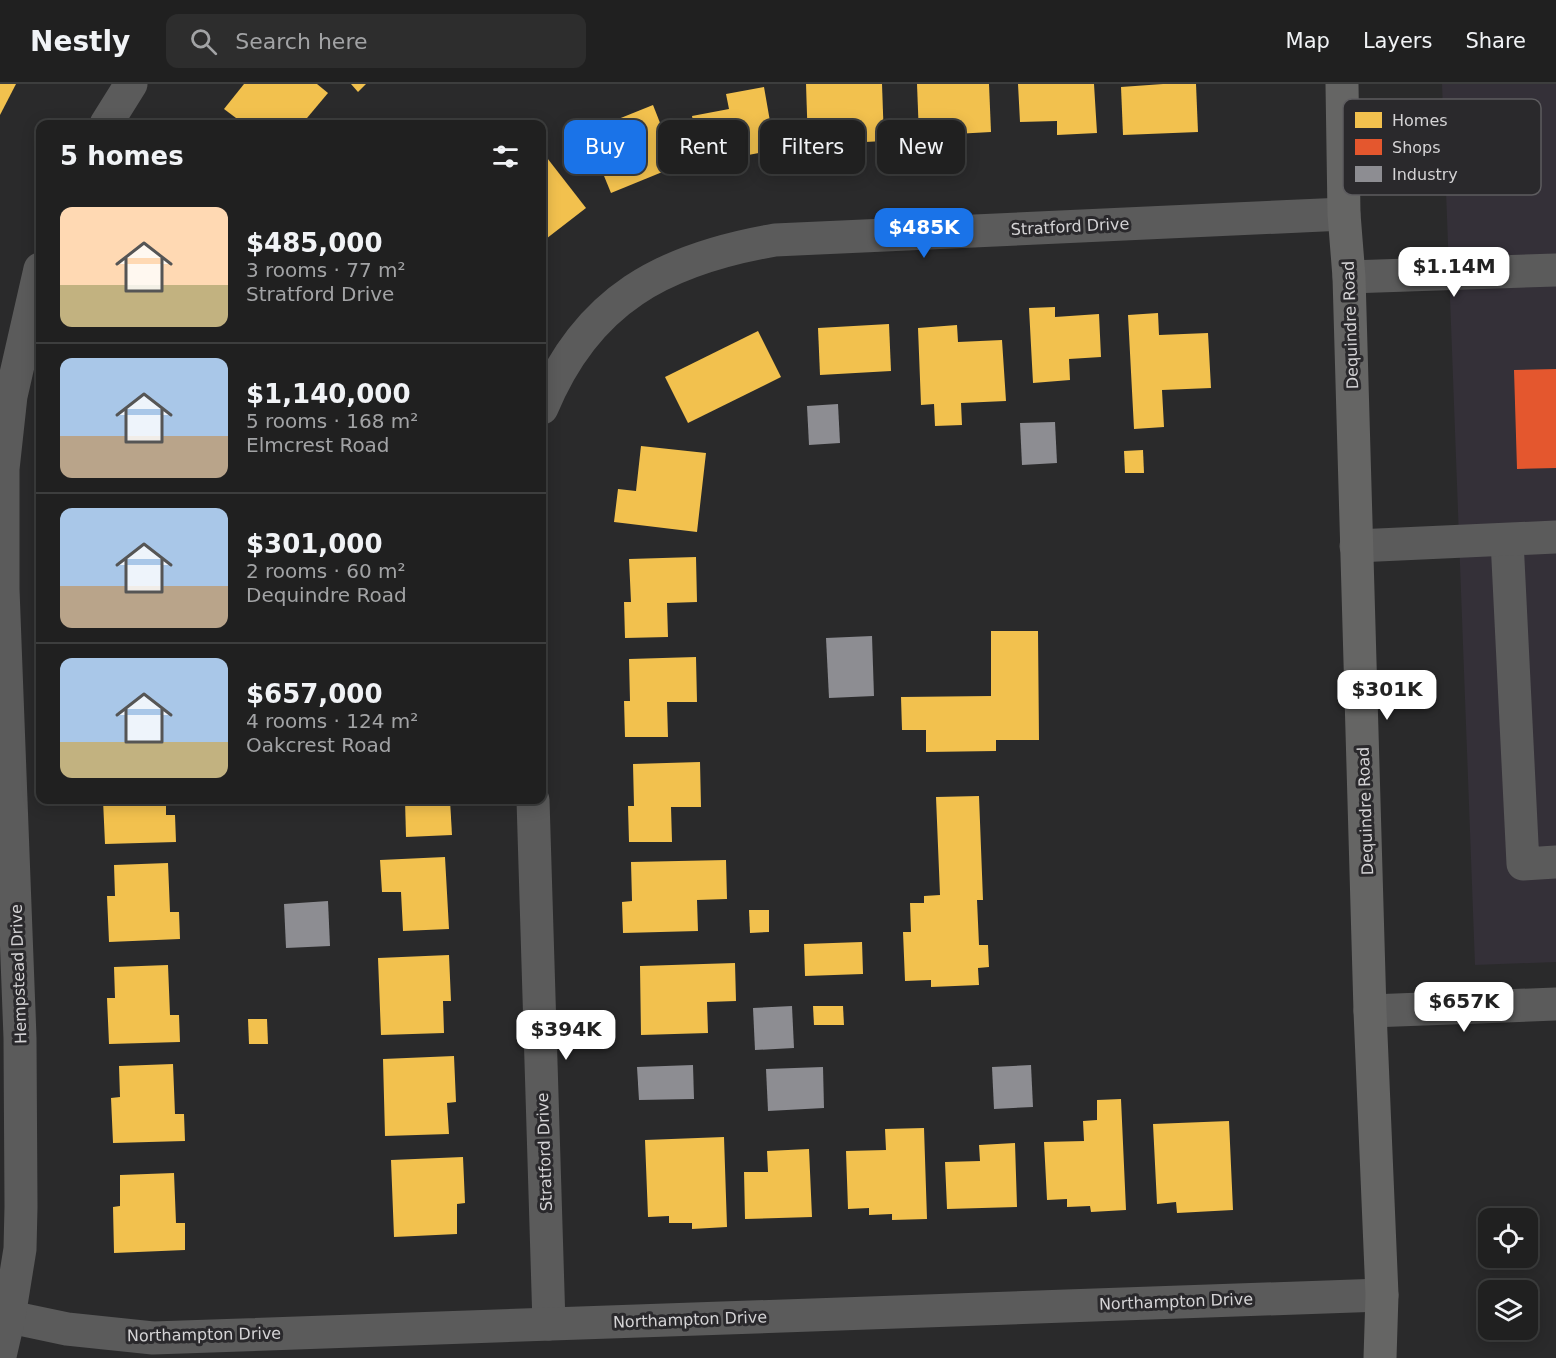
<!DOCTYPE html>
<meta charset="utf-8">
<style>
:root{--surface:#202020;--page:#2d2d2d;--text:#f1f3f6;--muted:#a2a3a5;--line:#3d3e3e;--accent:#1a73e8}
body{margin:0;font-family:"DejaVu Sans",sans-serif;background:var(--page);color:var(--text);height:100vh;display:flex;flex-direction:column;font-size:22px;white-space:nowrap}
*{box-sizing:border-box;margin:0}
p{font-size:20px;color:var(--muted)}
.icon{flex:none;width:33px;height:33px;fill:none;stroke:currentColor;stroke-width:2;stroke-linecap:round;stroke-linejoin:round}
.map{position:relative;flex:1;overflow:hidden}
.sheet{position:absolute;left:36px;top:36px;width:510px;height:684px;display:flex;flex-direction:column;background:var(--surface);border-radius:12px;box-shadow:0 3px 15px #0003,0 0 0 2px var(--line)}
.sheet>*{flex:none}
.banner{position:absolute;left:564px;top:36px;width:570px;height:54px;display:flex;gap:12px}
.buttons{position:absolute;left:1478px;top:1124px;display:grid;gap:12px}
.buttons a{display:grid;place-items:center;width:60px;height:60px;border-radius:12px;background:var(--surface);box-shadow:0 3px 15px #0003,0 0 0 2px var(--line);font-size:30px}
.price{position:absolute;translate:-50% -51px;padding:0 14px;border-radius:12px;background:#fff;color:#222;font-size:20px;line-height:39px;filter:drop-shadow(0 2px 3px #0008)}
.price::after{content:'';position:absolute;left:50%;top:36px;width:18px;height:14px;margin-left:-9px;background:inherit;clip-path:polygon(0 0,100% 0,50% 100%)}
.price.active{background:var(--accent);color:#fff}
ul{padding:0;list-style:none}
li{display:flex;align-items:center;gap:18px;height:150px;padding:0 24px}
li+li{border-top:2px solid var(--line)}
li span{display:grid;place-items:center;flex:none;width:168px;height:120px;border-radius:12px;color:#555}
li>.icon{margin-inline-start:auto}
span .icon{width:72px;height:72px;fill:#fffc;stroke-width:1}
li b{font-size:26px}
h2{display:flex;justify-content:space-between;align-items:center;height:72px;padding:0 24px;font-size:26px}
.chip{padding:0 21px;border-radius:12px;background:var(--surface);box-shadow:0 3px 15px #0003,0 0 0 2px var(--line);font-size:21px;line-height:54px}
.chip.active{background:var(--accent);color:#fff}
header{display:flex;align-items:center;gap:36px;box-sizing:border-box;height:84px;padding:0 30px;background:var(--surface);border-bottom:2px solid var(--line)}
header strong{font-size:28px}
nav{display:flex;gap:33px;margin-inline-start:auto;font-size:21px}
.search{width:420px;height:54px;background:var(--page);display:flex;align-items:center;gap:15px;box-sizing:border-box;padding:0 21px;border-radius:12px;color:var(--muted);font-size:22px}
.map>svg:first-child{display:block}
</style>
<header>
<strong>Nestly</strong>
<div class="search"><svg class="icon" aria-label="search" viewBox="0 0 24 24"><circle cx="10" cy="10" r="6"/><path d="M15 15l6 6"/></svg>Search here</div>
<nav><a>Map</a><a>Layers</a><a>Share</a></nav>
</header>
<div class="map">
<svg width="1556" height="1274" viewBox="0 0 1556 1274">
<rect width="100%" height="100%" fill="#2a2a2b"/>
<!-- built -->
<polygon fill="#343038" points="1442,0 1556,0 1556,878 1475,881"/>
<!-- homes -->
<g fill="#f2c14e">
<polygon points="0,0 16,0 0,31"/>
<polygon points="244,0 317,0 328,9 302,40 244,40 224,25"/>
<polygon points="351,0 366,0 358,8"/>
<polygon points="806,0 882,0 884,57 808,61"/>
<polygon points="917,0 989,0 991,48 919,52"/>
<polygon points="1018,0 1094,0 1097,49 1057,51 1057,37 1020,38"/>
<polygon points="1163,0 1196,0 1198,48 1123,51 1121,3"/>
<polygon points="764,3 775,66 701,80 692,32 729,25 726,10"/>
<polygon points="653,21 677,82 611,109 586,48"/>
<polygon points="544,70 586,124 542,158 542,72"/>
<polygon points="1055,223 1055,233 1099,230 1101,273 1069,275 1070,296 1033,299 1029,224"/>
<polygon points="1158,229 1159,251 1208,249 1211,304 1162,306 1164,343 1134,345 1128,231"/>
<polygon points="889,240 891,287 820,291 818,244"/>
<polygon points="957,241 958,258 1002,256 1006,317 961,319 962,341 935,342 934,320 921,321 918,244"/>
<polygon points="758,247 781,293 688,339 665,293"/>
<polygon points="641,362 706,369 697,448 614,438 618,405 636,407"/>
<polygon points="1143,366 1144,389 1125,389 1124,367"/>
<polygon points="696,473 697,518 667,519 668,553 625,554 624,518 631,518 629,475"/>
<polygon points="991,547 1038,547 1039,656 996,656 996,667 926,668 926,646 902,646 901,613 991,612"/>
<polygon points="696,573 697,618 667,618 668,653 625,653 624,617 630,617 629,575"/>
<polygon points="700,678 701,723 671,723 672,758 629,758 628,722 634,722 633,680"/>
<polygon points="979,712 983,816 977,816 979,861 988,861 989,883 978,884 979,901 931,903 931,896 905,897 903,848 911,848 910,819 924,819 924,812 940,811 936,713"/>
<polygon points="103,716 166,716 166,731 175,731 176,758 105,760"/>
<polygon points="405,716 450,716 452,751 406,753"/>
<polygon points="445,773 449,845 403,847 401,808 382,808 380,776"/>
<polygon points="726,776 727,815 697,816 698,847 623,849 622,818 632,817 631,778"/>
<polygon points="168,779 170,828 179,828 180,855 109,858 107,812 115,812 114,781"/>
<polygon points="749,826 769,826 769,848 750,849"/>
<polygon points="862,858 863,890 805,892 804,860"/>
<polygon points="449,871 451,917 443,917 444,949 381,951 378,874"/>
<polygon points="735,879 736,917 707,918 708,949 641,951 640,882"/>
<polygon points="168,881 170,931 179,931 180,958 109,960 107,914 115,914 114,883"/>
<polygon points="813,922 843,922 844,941 814,941"/>
<polygon points="248,935 267,935 268,960 249,960"/>
<polygon points="454,972 456,1018 447,1019 449,1050 385,1052 383,975"/>
<polygon points="173,980 175,1030 184,1030 185,1057 113,1059 111,1014 120,1013 119,982"/>
<polygon points="1121,1015 1126,1126 1091,1128 1090,1122 1067,1123 1067,1115 1047,1116 1044,1058 1084,1057 1083,1037 1097,1036 1097,1016"/>
<polygon points="1229,1037 1233,1126 1177,1129 1176,1118 1157,1120 1153,1040"/>
<polygon points="924,1044 927,1135 892,1136 892,1130 869,1131 869,1124 848,1125 846,1067 886,1066 885,1045"/>
<polygon points="724,1053 727,1143 692,1145 692,1139 669,1139 669,1132 648,1133 645,1056"/>
<polygon points="1015,1059 1017,1123 947,1125 945,1078 980,1077 979,1061"/>
<polygon points="809,1065 812,1133 745,1135 744,1088 768,1088 767,1067"/>
<polygon points="463,1073 465,1119 457,1120 457,1150 394,1153 391,1076"/>
<polygon points="174,1089 176,1139 185,1139 185,1166 114,1169 113,1123 120,1122 120,1091"/>
</g>
<!-- shops -->
<polygon fill="#e4572e" points="1556,285 1556,384 1517,385 1514,286"/>
<!-- industry -->
<g fill="#8d8d92">
<polygon points="838,320 840,359 809,361 807,322"/>
<polygon points="1055,338 1057,379 1022,381 1020,339"/>
<polygon points="872,552 874,612 829,614 826,554"/>
<polygon points="328,817 330,862 286,864 284,820"/>
<polygon points="792,922 794,964 755,966 753,924"/>
<polygon points="693,981 694,1015 639,1016 637,983"/>
<polygon points="1031,981 1033,1023 994,1025 992,983"/>
<polygon points="823,983 824,1024 768,1027 766,985"/>
</g>
<g fill="none" stroke-linecap="round" stroke-linejoin="round">
<!-- minor -->
<g stroke="#5b5b5b" stroke-width="33">
<polyline points="106,40 131,0"/>
<polyline points="1349,193 1556,186"/>
<path d="M542,324C587,215 664,175 775,156L1344,130"/>
<polyline points="1507,456 1523,780 1556,778"/>
<polyline points="1356,462 1556,453"/>
<polyline points="533,716 549,1240"/>
<polyline points="1370,927 1556,920"/>
<polyline points="0,1231 67,1245 153,1254 1382,1211"/>
<polyline points="0,1272 9,1233 20,1165 21,1123 20,954 3,505 3,385 11,312 40,185"/>
</g>
<!-- major -->
<polyline stroke="#656564" stroke-width="33" points="1342,0 1344,130 1349,193 1370,927 1382,1211 1380,1274"/>
</g>
<g text-anchor="middle" stroke-width="6" stroke-linejoin="round" paint-order="stroke">
<!-- street labels -->
<g font-size="16" fill="#d4d3d5" stroke="#2a292c">
<text transform="translate(1070 142) rotate(-3)" y="6">Stratford Drive</text>
<text transform="translate(1350 241) rotate(-92)" y="6">Dequindre Road</text>
<text transform="translate(1365 727) rotate(-92)" y="6">Dequindre Road</text>
<text transform="translate(18 890) rotate(-92)" y="6">Hempstead Drive</text>
<text transform="translate(544 1068) rotate(-92)" y="6">Stratford Drive</text>
<text transform="translate(1176 1217) rotate(-2)" y="6">Northampton Drive</text>
<text transform="translate(690 1235) rotate(-2)" y="6">Northampton Drive</text>
<text transform="translate(204 1250) rotate(-1)" y="6">Northampton Drive</text>
</g>
</g>
<!-- legend -->
<rect x="1343" y="15" width="198" height="96" rx="9" fill="#2a292c" stroke="#5d5c5f" stroke-width="1.5"/>
<rect x="1355" y="28" width="27" height="16" fill="#f2c14e"/>
<rect x="1355" y="55" width="27" height="16" fill="#e4572e"/>
<rect x="1355" y="82" width="27" height="16" fill="#8d8d92"/>
<g font-size="16" fill="#d4d3d5">
<text x="1392" y="42">Homes</text>
<text x="1392" y="69">Shops</text>
<text x="1392" y="96">Industry</text>
</g>
</svg>
<div class="buttons">
<a><svg class="icon" aria-label="locate" viewBox="0 0 24 24"><circle cx="12" cy="12" r="6"/><path d="M12 2v4M12 18v4M2 12h4M18 12h4"/></svg></a>
<a><svg class="icon" aria-label="layers" viewBox="0 0 24 24"><path d="M12 4l9 5-9 5-9-5zM3 14l9 5 9-5"/></svg></a>
</div>
<b class="price active" style="left:924px;top:175px">$485K</b>
<b class="price" style="left:1454px;top:214px">$1.14M</b>
<b class="price" style="left:1387px;top:637px">$301K</b>
<b class="price" style="left:1464px;top:949px">$657K</b>
<b class="price" style="left:566px;top:977px">$394K</b>
<div class="banner">
<a class="chip active">Buy</a>
<a class="chip">Rent</a>
<a class="chip">Filters</a>
<a class="chip">New</a>
</div>
<section class="sheet">
<h2>5 homes<svg class="icon" aria-label="filters" viewBox="0 0 24 24"><path d="M4 7h16M4 17h16"/><circle cx="9" cy="7" r="2"/><circle cx="15" cy="17" r="2"/></svg></h2>
<ul>
<li><span style="background:linear-gradient(#ffd9b3 65%,#c2b280 0)"><svg class="icon" aria-label="home" viewBox="0 0 24 24"><path d="M3 11l9-7 9 7M6 9v11h12V9"/></svg></span><div><b>$485,000</b><p>3 rooms · 77 m²</p><p>Stratford Drive</p></div></li>
<li><span style="background:linear-gradient(#a9c7e8 65%,#b9a48a 0)"><svg class="icon" aria-label="home" viewBox="0 0 24 24"><path d="M3 11l9-7 9 7M6 9v11h12V9"/></svg></span><div><b>$1,140,000</b><p>5 rooms · 168 m²</p><p>Elmcrest Road</p></div></li>
<li><span style="background:linear-gradient(#a9c7e8 65%,#b9a48a 0)"><svg class="icon" aria-label="home" viewBox="0 0 24 24"><path d="M3 11l9-7 9 7M6 9v11h12V9"/></svg></span><div><b>$301,000</b><p>2 rooms · 60 m²</p><p>Dequindre Road</p></div></li>
<li><span style="background:linear-gradient(#a9c7e8 70%,#c2b280 0)"><svg class="icon" aria-label="home" viewBox="0 0 24 24"><path d="M3 11l9-7 9 7M6 9v11h12V9"/></svg></span><div><b>$657,000</b><p>4 rooms · 124 m²</p><p>Oakcrest Road</p></div></li>
</ul>
</section>
</div>
